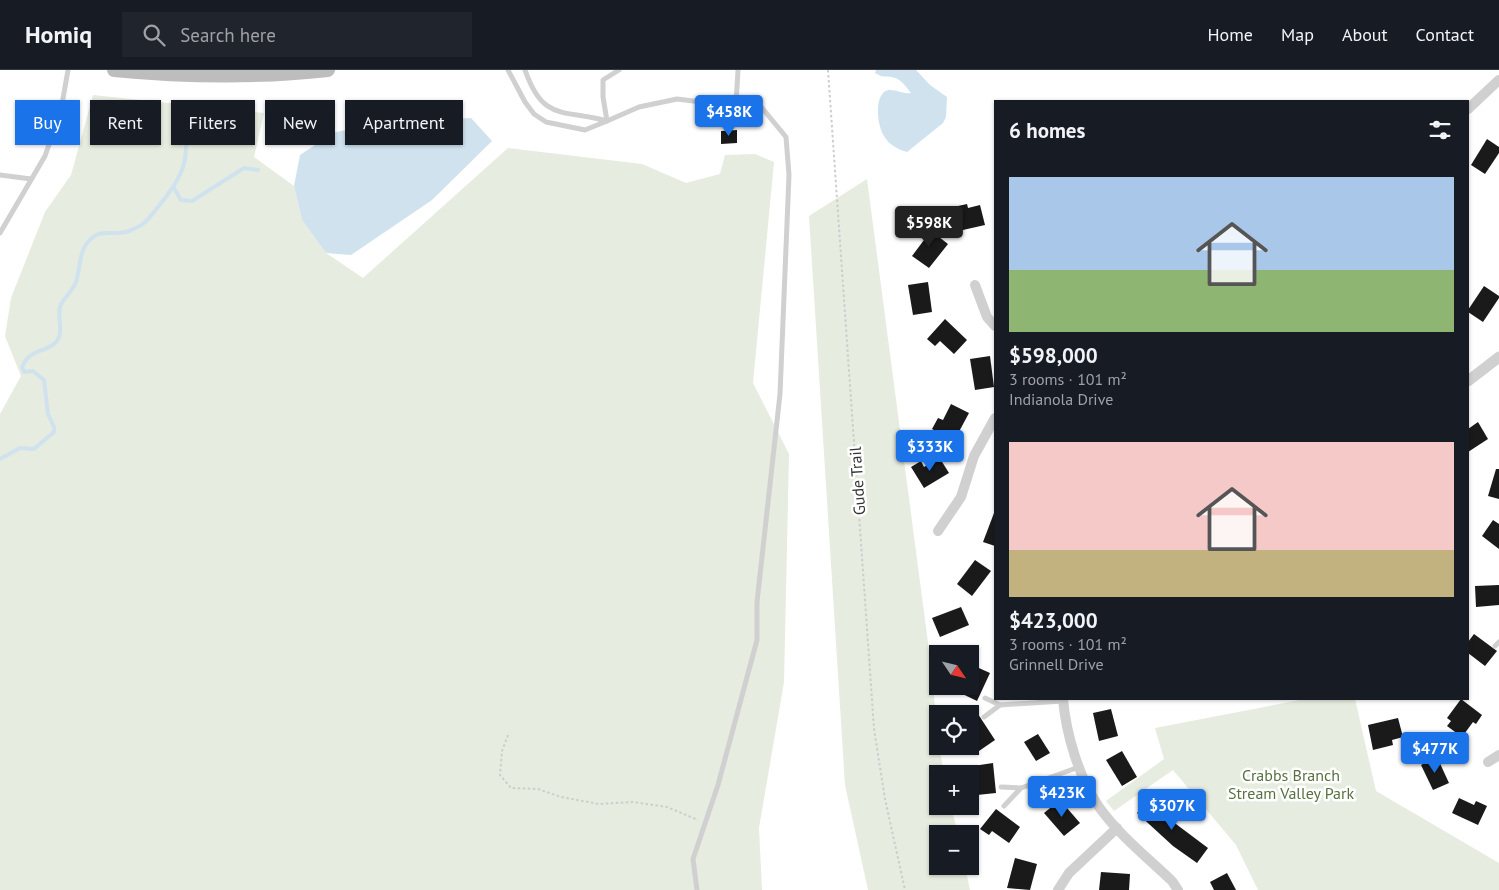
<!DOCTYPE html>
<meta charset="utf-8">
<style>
:root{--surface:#171b24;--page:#20242c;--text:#f1f3f6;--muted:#9ea1a6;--line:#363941;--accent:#1a73e8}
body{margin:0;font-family:"PT Sans",sans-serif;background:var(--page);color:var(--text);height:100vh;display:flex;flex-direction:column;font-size:19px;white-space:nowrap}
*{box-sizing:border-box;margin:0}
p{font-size:16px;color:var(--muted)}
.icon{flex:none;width:28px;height:28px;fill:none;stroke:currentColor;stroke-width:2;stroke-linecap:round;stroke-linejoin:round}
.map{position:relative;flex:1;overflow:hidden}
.drawer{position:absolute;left:994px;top:30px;width:475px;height:600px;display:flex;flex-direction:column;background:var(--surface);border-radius:0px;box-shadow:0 1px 4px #0004}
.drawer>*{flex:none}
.hud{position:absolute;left:15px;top:30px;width:475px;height:45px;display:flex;gap:10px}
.needle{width:32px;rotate:125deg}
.controls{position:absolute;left:929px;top:575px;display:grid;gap:10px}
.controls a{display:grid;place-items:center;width:50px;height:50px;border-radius:0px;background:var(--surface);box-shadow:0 1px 4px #0004;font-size:25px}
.price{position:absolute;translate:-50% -42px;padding:0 11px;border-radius:5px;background:var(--accent);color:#fff;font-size:16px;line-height:32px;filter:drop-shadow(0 1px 2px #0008)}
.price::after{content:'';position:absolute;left:50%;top:30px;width:15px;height:11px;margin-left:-8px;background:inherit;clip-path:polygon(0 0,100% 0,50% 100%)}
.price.selected{background:#222;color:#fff}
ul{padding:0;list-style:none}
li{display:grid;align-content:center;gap:10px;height:265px;padding:0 15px}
li span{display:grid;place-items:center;height:155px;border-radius:0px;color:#555}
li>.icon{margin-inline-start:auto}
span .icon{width:90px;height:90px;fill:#fffc;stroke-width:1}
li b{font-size:21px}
h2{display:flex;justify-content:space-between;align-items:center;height:60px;padding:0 15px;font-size:21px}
.tag{padding:0 18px;border-radius:0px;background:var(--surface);box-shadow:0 1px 4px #0004;font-size:18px;line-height:45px}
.tag.selected{background:var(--accent);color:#fff}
header{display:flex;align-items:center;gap:30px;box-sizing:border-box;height:70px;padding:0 25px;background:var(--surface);border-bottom:1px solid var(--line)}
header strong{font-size:24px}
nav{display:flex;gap:28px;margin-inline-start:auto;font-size:18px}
.search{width:350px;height:45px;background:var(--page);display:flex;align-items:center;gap:12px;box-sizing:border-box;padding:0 18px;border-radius:0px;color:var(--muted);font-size:19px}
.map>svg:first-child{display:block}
</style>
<header>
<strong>Homiq</strong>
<div class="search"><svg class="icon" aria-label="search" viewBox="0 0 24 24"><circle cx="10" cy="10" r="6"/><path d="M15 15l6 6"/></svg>Search here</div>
<nav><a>Home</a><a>Map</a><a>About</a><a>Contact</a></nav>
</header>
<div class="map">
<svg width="1499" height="820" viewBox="0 0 1499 820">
<rect width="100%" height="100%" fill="#fff"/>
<!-- green -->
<g fill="#e6ecdf">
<polygon points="93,25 264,43 254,87 294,116 302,150 326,183 363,208 508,78 642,94 686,113 720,104 725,85 755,84 774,92 753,313 789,384 784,612 759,758 762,820 0,820 0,344 21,306 5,266 11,228 45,142 71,105"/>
<polygon points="867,109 930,588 937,658 938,676 939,676 944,704 938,704 938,736 951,736 958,764 938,764 938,796 965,796 970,820 868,820 845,715 809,146"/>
<polygon points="1305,629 1355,629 1376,721 1499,793 1499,820 1258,820 1236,775 1173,700 1114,741 1106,731 1164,689 1155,658"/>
</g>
<!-- water -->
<g fill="#cfe2ee">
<path d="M876,0H916L930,15L947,27L946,47L943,53L907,82C886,76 878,62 878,40C878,34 879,27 884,22C891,16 903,25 911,23C907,18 902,10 895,8C887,5 885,9 875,3Z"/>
<polygon points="471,48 492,71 432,130 351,185 326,183 302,150 294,116 300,85 333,63 384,51"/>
</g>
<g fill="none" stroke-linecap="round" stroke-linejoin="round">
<!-- stream -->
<g stroke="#cfe2ee" stroke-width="4">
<polyline points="174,118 181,130 192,131 244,98 258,100"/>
<path d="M0,389L20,378L34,379L54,362V357L48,344L44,310L33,301L24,302L22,297C30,277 48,283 57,271C64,261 57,248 60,237C63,228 73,221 76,212C80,200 79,182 88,172C101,157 110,166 126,162C144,156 147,151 158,137C187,102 188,91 185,47"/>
</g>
</g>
<!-- building -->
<g fill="#1a1a1a">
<polygon points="737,60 737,73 721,74 721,61"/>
<polygon points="1487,69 1499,77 1499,83 1485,104 1471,95"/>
<polygon points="967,134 968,138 980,135 985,155 954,162 949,138"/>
<polygon points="925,156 948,174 929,198 912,186 924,170 918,165"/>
<polygon points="928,212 932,242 913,245 908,215"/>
<polygon points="1484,216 1499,226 1499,228 1483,252 1468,242 1468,240"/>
<polygon points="945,249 967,270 954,284 940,271 935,276 927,269"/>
<polygon points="990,286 994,317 975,320 970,289"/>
<polygon points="951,334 969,343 954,371 932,359 938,348 943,350"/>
<polygon points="1478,352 1488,369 1468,382 1468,359"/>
<polygon points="939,387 949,403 924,418 911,397 921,391 924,397"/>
<polygon points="1496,399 1499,399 1499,429 1488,426"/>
<polygon points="994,443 995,444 995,476 983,472"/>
<polygon points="1493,450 1499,454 1499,479 1482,466"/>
<polygon points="975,490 991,501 972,526 957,514"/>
<polygon points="1499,515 1499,535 1476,537 1475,516"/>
<polygon points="961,537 969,555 940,567 932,548"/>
<polygon points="1474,564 1497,581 1485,596 1468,583 1468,572"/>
<polygon points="970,594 990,603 977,631 946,616 970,616"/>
<polygon points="1461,629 1482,645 1476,654 1473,652 1462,667 1447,656 1451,651 1447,648"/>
<polygon points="1111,639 1118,666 1099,671 1093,643"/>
<polygon points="978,644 995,670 979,681 970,668 970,649"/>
<polygon points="1398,648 1403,667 1392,670 1393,675 1373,680 1368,655"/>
<polygon points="1038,664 1050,683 1036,691 1024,672"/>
<polygon points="1122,681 1137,707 1122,716 1106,690"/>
<polygon points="1437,687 1449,713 1433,720 1421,695"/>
<polygon points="993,693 996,723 977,725 973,696"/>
<polygon points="1150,728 1174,750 1172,751 1208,778 1197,793 1173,776 1137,743"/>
<polygon points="1459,728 1474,735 1476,731 1487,736 1478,755 1452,743"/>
<polygon points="1060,730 1080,753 1064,766 1044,743"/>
<polygon points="996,739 1020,757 1009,773 992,761 989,765 980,759"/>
<polygon points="1015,788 1037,794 1030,820 1007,818"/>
<polygon points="1101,802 1130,804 1129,820 1099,820"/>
<polygon points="1227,803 1236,820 1214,820 1210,812"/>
</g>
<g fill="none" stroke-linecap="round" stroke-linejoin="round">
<!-- path -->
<g stroke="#cdcdcd" stroke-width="2" stroke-dasharray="2.5 2.5" stroke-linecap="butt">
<polyline points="828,0 874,659 885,729 905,820"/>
<polyline points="508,665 502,681 500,705 511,718 538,719 561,727 599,734 633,732 667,737 698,750"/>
</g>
<!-- service -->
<g stroke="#d0d0d0" stroke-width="5">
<path d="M508,0L525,32L534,44L546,52L585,60L607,51C563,39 543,52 525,0"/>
<polyline points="619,0 603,10 603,27 607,51 639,37 677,29 718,34 758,33 786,67 789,105 780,324 757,532 757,570 718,715 693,789 697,820"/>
<polyline points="736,34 738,0"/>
<polyline points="0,105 31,109"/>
<polyline points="0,163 45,86 61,40 68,0"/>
<polyline points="1495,576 1499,572"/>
<polyline points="985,628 1000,635"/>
<polyline points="984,647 1000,635 1063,631"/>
<polyline points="1001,717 1021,718"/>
<polyline points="1004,736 1021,718 1079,697"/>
</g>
<!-- minor -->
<g stroke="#d0d0d0" stroke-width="10">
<polyline points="1468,39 1499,10"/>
<polyline points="975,215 987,247 995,256"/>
<polyline points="938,461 961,427 974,386 995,348"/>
<path d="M1063,629C1066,664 1079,708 1099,737C1119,765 1148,788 1172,811L1178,820"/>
<polyline points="1488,692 1499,685"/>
<polyline points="1058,820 1069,803 1117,758"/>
</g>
<!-- tertiary -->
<polyline stroke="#d0d0d0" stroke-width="11" points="1468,311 1499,287"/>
<!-- secondary -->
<path stroke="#bdbdbd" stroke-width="14" d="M114,0C186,7 256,8 328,0"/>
</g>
<g text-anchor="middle" stroke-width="5" stroke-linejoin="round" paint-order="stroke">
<!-- street labels -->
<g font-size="16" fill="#333" stroke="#fff">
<text transform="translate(857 411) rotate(-94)" y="6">Gude Trail</text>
</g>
<!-- park labels -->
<g font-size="16" fill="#56703f" stroke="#fff">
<text x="1291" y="711">Crabbs Branch<tspan x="1291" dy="18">Stream Valley Park</tspan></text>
</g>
</g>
</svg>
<div class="controls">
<a><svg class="needle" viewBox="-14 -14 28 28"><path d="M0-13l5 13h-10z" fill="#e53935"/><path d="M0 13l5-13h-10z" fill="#9ea1a6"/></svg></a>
<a><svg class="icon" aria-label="locate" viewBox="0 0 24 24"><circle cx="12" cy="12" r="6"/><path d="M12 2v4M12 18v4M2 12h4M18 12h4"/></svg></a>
<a>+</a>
<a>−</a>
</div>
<b class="price" style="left:729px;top:67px">$458K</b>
<b class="price selected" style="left:929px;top:178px">$598K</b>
<b class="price" style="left:930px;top:402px">$333K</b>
<b class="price" style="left:1435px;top:704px">$477K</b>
<b class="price" style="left:1062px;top:748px">$423K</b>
<b class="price" style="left:1172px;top:761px">$307K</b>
<div class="hud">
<a class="tag selected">Buy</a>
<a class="tag">Rent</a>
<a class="tag">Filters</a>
<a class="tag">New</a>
<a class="tag">Apartment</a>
</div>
<section class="drawer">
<h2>6 homes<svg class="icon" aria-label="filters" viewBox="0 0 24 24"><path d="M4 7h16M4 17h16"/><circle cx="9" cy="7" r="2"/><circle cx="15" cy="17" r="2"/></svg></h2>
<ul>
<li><span style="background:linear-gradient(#a9c7e8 60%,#8fb573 0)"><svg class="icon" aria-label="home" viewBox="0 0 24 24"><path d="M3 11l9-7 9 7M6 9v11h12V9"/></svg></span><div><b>$598,000</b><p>3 rooms · 101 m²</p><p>Indianola Drive</p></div></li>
<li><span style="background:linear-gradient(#f6c9c9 70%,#c2b280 0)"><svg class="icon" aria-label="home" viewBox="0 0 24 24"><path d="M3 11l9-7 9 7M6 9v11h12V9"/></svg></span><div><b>$423,000</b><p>3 rooms · 101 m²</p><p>Grinnell Drive</p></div></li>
</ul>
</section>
</div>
